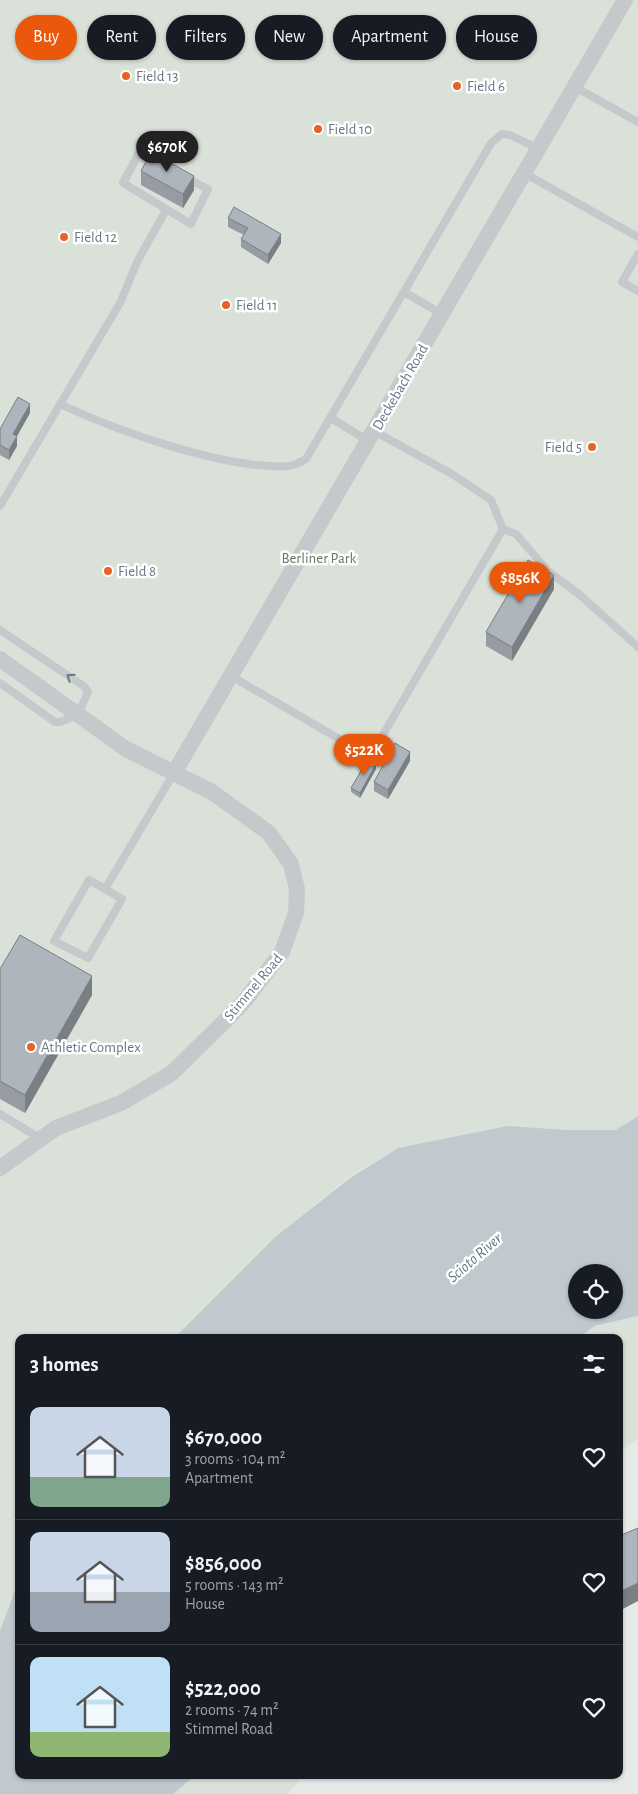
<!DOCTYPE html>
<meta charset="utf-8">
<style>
:root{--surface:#171b24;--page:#20242c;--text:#f1f3f6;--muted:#9ea1a6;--line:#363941;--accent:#ea580c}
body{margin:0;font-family:"Alegreya Sans",sans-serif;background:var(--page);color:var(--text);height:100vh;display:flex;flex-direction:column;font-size:19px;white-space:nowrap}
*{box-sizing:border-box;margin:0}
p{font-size:16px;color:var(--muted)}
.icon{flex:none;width:28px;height:28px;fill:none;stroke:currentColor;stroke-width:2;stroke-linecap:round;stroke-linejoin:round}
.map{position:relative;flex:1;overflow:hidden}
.sheet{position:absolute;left:15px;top:1334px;width:608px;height:445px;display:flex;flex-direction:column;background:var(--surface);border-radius:10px;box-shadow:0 1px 4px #0004}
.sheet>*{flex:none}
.top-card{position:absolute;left:15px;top:15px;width:609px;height:45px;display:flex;gap:10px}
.buttons{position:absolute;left:568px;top:1264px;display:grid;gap:10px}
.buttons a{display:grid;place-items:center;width:55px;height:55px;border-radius:50%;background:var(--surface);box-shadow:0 1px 4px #0004;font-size:25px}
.price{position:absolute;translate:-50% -42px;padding:0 11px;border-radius:18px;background:var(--accent);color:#fff;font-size:16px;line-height:32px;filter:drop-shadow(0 1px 2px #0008)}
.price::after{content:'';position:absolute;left:50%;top:30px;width:15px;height:11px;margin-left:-8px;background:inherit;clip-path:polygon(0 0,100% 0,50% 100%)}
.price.selected{background:#222;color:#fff}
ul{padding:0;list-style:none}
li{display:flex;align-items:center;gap:15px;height:125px;padding:0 15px}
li+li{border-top:1px solid var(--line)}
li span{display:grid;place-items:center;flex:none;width:140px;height:100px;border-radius:10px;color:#555}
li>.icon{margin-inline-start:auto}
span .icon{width:60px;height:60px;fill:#fffc;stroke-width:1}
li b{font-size:21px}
h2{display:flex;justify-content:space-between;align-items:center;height:60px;padding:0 15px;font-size:21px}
.tag{padding:0 18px;border-radius:22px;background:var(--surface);box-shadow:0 1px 4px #0004;font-size:18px;line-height:45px}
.tag.selected{background:var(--accent);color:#fff}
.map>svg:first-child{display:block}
</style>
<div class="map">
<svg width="638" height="1794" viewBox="0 0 638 1794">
<rect width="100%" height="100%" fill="#f9f9f7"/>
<!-- built -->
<polygon fill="#e7e8e8" points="638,1439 638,1794 288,1794 304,1775 619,1775 619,1452"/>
<!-- green -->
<g fill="#dae1d8">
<polygon points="0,0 638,0 638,1116 615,1130 452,1138 398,1148 350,1177 276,1236 175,1337 19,1338 19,1579 0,1631"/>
<polygon points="638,1316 638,1439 619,1452 619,1338 579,1338 595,1326"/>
<polygon points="195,1775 304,1775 288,1794 174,1794"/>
</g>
<!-- water -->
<g fill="#c0c9ce" fill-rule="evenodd">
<path d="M638,1116V1316L595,1326L579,1338L175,1337L276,1236L351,1177L398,1148L508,1126L566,1130H615ZM576,1272H614V1310H576Z"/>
<polygon points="19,1579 19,1775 195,1775 174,1794 0,1794 0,1631"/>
</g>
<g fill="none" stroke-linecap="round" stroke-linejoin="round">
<!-- service -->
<g stroke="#c5c9cc" stroke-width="8">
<polyline points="575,87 638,122"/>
<polygon points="139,153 208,189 191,224 123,183"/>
<polyline points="524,173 638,237"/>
<polyline points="638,254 622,282 638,291"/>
<polyline points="404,292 442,314"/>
<path d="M60,404C117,431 226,470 289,466C295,465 301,462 306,459L491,143L502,134L510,135L539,149"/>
<polyline points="331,418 368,441"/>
<polyline points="0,506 120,303 138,260 166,210"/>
<polyline points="503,529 516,534 548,571 580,595 638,647"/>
<polyline points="0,630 85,687 88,692 78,715 60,722 55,722 0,683"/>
<polyline points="231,676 370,757 503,529 491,500 452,474 374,431"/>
<polyline points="105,889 122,899 88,958 54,941 89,880 105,889 174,773"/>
<polyline points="0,1114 41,1139"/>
</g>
<!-- minor -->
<g stroke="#c5c9cc" stroke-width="16">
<polyline points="0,659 126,749 212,792 269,833 291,864 297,889 296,913 282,952 243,1003 172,1073 121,1103 56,1128 0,1168"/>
<polyline points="174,773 625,0"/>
</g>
</g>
<!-- wall -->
<g fill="#969ca2">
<polygon points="141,171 194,190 183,208 141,185"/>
<polygon points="228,218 281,243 268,264 241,247 241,239 244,235 228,227"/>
<polygon points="30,413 17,436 17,446 9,460 0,455 0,429"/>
<polygon points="554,589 512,661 486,646 486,632"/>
<polygon points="410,761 388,799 374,791 374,782"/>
<polygon points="376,769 360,798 351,792 351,788"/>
<polygon points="0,969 92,995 25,1113 0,1099"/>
</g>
<!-- shaded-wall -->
<g fill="#7a7f84">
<polygon points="194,176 194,190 183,208 183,194"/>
<polygon points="281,234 281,243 268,264 268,255"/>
<polygon points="30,404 30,413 13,443 13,434"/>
<polygon points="17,436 17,446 9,460 9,450"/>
<polygon points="554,575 554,589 512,661 512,647"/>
<polygon points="410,752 410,761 388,799 388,790"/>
<polygon points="376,764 376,769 360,798 360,793"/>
<polygon points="92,976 92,995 25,1113 25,1095"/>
<polygon points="638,1583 638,1601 619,1611 619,1592"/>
</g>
<!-- building -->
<g fill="#aeb5bc" stroke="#7a7f84">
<polygon points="151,152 194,176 183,194 141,171"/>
<polygon points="234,207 281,234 268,255 241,239 248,228 228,218"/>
<polygon points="18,397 30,404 13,434 17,436 9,450 0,445 0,429"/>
<polygon points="528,560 554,575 512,647 486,632"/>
<polygon points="395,743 410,752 388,790 374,782"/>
<polygon points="368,759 376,764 360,793 351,788"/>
<polygon points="20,935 92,976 25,1095 0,1081 0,969"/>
<polygon points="638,1528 638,1583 619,1592 619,1536"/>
</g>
<!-- one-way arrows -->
<defs><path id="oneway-chevron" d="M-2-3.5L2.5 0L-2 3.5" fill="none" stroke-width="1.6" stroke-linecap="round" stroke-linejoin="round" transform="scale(1.25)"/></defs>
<use stroke="#687888" href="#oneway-chevron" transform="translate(70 677) rotate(-146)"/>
<!-- markers -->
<g fill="#e5622b" stroke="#fff" stroke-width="2">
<circle cx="126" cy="76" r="5"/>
<circle cx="457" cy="86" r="5"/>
<circle cx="318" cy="129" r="5"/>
<circle cx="64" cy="237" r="5"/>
<circle cx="226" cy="305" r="5"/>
<circle cx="592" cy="447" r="5"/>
<circle cx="108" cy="571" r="5"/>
<circle cx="31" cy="1047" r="5"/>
</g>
<g text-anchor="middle" stroke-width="5" stroke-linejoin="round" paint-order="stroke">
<!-- poi labels -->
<g font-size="15" fill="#687888" stroke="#fff" text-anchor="start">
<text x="136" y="81">Field 13</text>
<text x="467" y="91">Field 6</text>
<text x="328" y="134">Field 10</text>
<text x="74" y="242">Field 12</text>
<text x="236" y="310">Field 11</text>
<text x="582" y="452" text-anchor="end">Field 5</text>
<text x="118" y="576">Field 8</text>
<text x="41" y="1052">Athletic Complex</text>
</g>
<!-- street labels -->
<g font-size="15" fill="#687888" stroke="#fff">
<text transform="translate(400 387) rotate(-60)" y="5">Deckebach Road</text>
<text transform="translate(253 987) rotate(-50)" y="5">Stimmel Road</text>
</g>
<!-- park labels -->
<g font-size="15" fill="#667a63" stroke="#fff">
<text x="319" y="563">Berliner Park</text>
</g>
<!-- water labels -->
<g font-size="16" font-style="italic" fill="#637883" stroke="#fff">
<text transform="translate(474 1257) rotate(-41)" y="6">Scioto River</text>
</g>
</g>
</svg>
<div class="buttons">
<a><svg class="icon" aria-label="locate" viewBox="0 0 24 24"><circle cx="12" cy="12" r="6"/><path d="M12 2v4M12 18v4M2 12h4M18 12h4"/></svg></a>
</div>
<b class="price selected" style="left:167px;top:173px">$670K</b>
<b class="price" style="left:520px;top:604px">$856K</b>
<b class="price" style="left:364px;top:776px">$522K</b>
<div class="top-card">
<a class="tag selected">Buy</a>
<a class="tag">Rent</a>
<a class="tag">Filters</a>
<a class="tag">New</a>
<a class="tag">Apartment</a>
<a class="tag">House</a>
</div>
<section class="sheet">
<h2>3 homes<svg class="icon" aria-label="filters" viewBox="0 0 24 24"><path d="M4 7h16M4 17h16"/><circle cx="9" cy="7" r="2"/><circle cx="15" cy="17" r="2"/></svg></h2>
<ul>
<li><span style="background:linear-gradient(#c9d6e8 70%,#7fa58c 0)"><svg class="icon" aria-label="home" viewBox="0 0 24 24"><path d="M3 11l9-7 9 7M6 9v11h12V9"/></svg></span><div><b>$670,000</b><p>3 rooms · 104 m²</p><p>Apartment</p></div><svg class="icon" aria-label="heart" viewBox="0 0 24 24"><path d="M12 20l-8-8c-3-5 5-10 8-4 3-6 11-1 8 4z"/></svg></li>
<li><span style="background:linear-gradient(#c9d6e8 60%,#9aa5b1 0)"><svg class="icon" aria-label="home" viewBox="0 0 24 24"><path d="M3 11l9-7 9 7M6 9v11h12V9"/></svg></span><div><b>$856,000</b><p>5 rooms · 143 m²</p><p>House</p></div><svg class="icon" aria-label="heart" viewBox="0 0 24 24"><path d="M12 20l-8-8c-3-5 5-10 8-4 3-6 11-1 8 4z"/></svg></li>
<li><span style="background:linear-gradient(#bfe0f5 75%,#8fb573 0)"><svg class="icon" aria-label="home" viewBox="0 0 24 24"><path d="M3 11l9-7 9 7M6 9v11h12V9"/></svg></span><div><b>$522,000</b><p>2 rooms · 74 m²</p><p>Stimmel Road</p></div><svg class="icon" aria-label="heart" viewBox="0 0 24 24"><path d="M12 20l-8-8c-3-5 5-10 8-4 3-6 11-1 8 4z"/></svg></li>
</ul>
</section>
</div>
